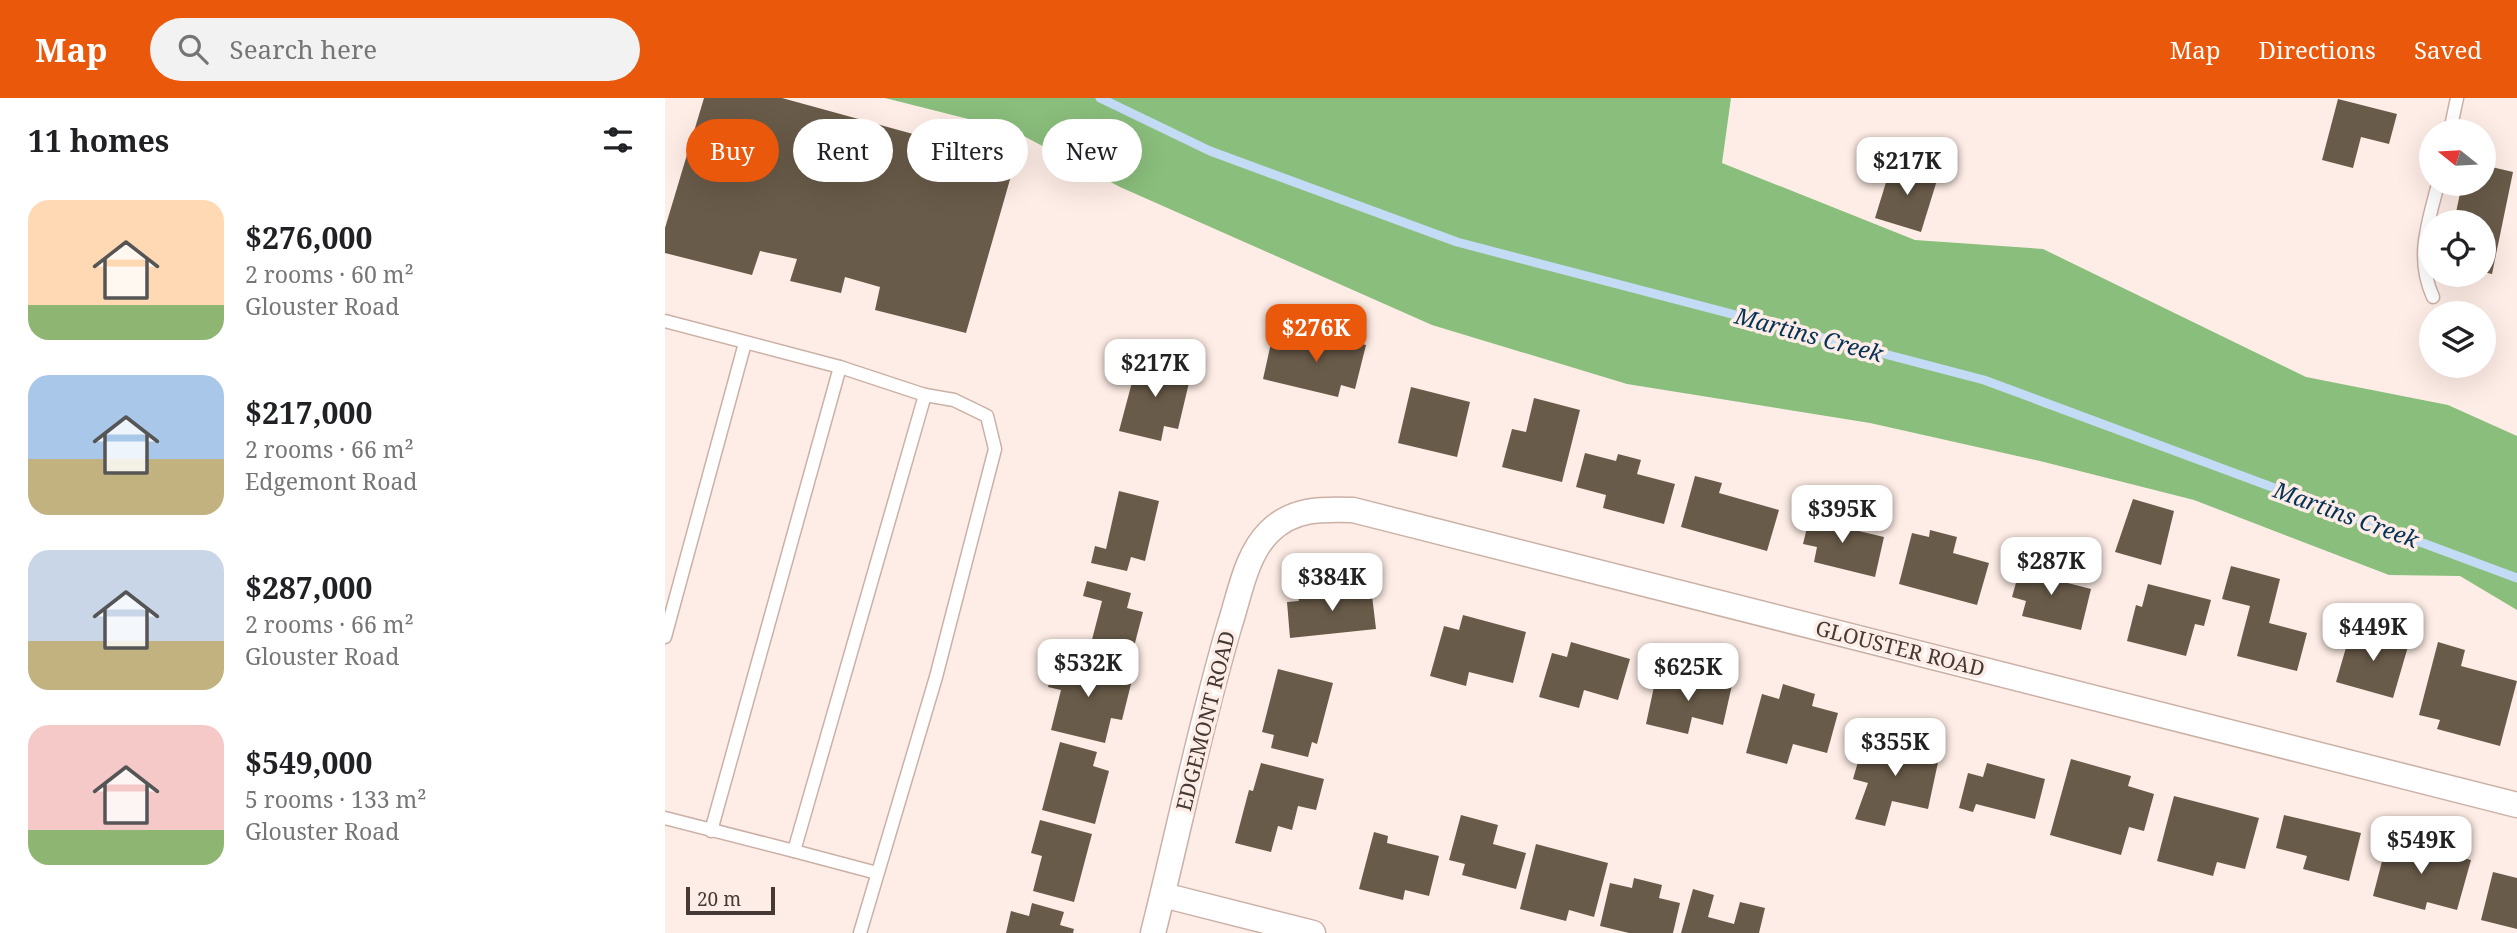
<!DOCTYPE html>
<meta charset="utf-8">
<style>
:root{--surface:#fff;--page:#f2f2f2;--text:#202124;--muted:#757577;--accent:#ea580c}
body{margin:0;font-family:"Noto Serif",serif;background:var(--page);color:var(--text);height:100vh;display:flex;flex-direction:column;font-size:26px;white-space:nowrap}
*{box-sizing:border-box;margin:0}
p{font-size:23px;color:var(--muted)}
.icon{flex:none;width:38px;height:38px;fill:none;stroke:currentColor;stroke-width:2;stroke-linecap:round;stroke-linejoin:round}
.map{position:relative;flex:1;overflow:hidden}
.drawer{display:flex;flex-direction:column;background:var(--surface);width:665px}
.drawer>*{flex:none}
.top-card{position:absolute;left:21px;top:21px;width:665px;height:63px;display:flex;gap:14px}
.needle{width:46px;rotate:288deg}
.controls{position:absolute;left:1754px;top:21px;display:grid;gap:14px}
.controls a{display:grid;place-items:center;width:77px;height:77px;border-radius:50%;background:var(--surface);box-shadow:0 7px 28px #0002;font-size:35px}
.scale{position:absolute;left:21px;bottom:18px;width:89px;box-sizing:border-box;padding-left:7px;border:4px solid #443935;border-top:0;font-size:19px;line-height:24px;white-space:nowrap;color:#443935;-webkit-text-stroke:5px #feede6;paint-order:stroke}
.price{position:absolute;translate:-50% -60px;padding:0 16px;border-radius:14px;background:#fff;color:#222;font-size:23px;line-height:46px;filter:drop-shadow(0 2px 4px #0008)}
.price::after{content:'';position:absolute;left:50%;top:42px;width:21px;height:16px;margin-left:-10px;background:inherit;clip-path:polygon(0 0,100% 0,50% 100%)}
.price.current{background:var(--accent);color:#fff}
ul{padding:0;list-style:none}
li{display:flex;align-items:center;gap:21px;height:175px;padding:0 28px}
li span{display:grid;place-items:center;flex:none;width:196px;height:140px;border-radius:21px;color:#555}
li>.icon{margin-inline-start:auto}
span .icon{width:84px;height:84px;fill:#fffc;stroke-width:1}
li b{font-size:30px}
h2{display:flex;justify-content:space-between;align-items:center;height:84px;padding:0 28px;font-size:30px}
.chip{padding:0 24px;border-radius:32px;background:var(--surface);box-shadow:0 7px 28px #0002;font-size:24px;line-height:63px}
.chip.current{background:var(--accent);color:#fff}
header{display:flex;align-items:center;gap:42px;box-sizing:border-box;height:98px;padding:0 35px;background:var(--accent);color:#fff}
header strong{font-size:33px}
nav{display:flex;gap:38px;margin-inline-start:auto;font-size:24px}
.search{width:490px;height:63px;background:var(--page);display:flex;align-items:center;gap:18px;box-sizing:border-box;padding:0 24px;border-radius:38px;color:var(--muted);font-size:26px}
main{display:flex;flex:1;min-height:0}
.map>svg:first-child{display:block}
</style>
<header>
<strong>Map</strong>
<div class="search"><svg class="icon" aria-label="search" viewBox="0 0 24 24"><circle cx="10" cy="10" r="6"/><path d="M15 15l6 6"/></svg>Search here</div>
<nav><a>Map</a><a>Directions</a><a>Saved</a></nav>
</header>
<main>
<section class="drawer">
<h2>11 homes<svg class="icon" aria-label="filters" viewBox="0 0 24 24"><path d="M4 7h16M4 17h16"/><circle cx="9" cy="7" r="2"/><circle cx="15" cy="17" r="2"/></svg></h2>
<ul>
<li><span style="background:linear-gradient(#ffd9b3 75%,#8fb573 0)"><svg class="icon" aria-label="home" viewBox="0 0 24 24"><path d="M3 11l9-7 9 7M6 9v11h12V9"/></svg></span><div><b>$276,000</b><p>2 rooms · 60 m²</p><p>Glouster Road</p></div></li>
<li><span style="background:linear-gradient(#a9c7e8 60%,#c2b280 0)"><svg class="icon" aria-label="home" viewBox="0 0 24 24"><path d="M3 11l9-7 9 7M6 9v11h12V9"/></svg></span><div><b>$217,000</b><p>2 rooms · 66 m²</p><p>Edgemont Road</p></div></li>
<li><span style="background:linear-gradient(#c9d6e8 65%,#c2b280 0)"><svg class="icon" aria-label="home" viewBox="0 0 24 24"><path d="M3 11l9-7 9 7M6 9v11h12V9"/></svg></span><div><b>$287,000</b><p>2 rooms · 66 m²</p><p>Glouster Road</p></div></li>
<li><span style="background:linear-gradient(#f6c9c9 75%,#8fb573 0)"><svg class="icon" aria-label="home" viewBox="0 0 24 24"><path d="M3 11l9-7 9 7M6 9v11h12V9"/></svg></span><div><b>$549,000</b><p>5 rooms · 133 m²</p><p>Glouster Road</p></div></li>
</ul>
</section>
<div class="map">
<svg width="1852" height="835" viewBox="0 0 1852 835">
<rect width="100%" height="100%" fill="#feede6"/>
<!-- forest -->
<polygon fill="#8abe7c" points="220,0 1066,0 1057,65 1250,142 1378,151 1641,279 1783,307 1852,338 1852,512 1795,478 1724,477 1529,402 1375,363 1205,325 962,286 767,227 455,89 347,32"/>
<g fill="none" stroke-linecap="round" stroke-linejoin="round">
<!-- stream -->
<polyline stroke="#c3dbf4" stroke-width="9" points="435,0 545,53 792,144 1319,282 1852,480"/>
</g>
<!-- building -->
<g fill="#695b49">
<polygon points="39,0 117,0 350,64 301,235 210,212 215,189 180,179 176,195 125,183 132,161 95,153 87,177 0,155 0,130"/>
<polygon points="1673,1 1732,16 1724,46 1696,39 1688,70 1657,62"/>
<polygon points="1227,65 1273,79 1256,134 1210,120"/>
<polygon points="1818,67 1848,74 1827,176 1818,174 1818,124 1789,124 1797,86 1818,86"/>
<polygon points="637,232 701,247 690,291 676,287 673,299 598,281 606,245 623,249 623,245 633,248"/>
<polygon points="474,258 527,272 513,331 499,328 496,343 454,333"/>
<polygon points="746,289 805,304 792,359 733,345"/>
<polygon points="869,300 915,312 897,384 837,369 847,331 861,334"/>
<polygon points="920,355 951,363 953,356 976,362 972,376 1010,386 999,426 938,410 941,397 911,389"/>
<polygon points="1030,378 1057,385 1054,395 1114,412 1102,453 1016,429"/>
<polygon points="454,393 494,403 480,463 466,459 462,473 426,465 430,448 441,451"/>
<polygon points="1468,401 1509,413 1496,467 1450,454"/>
<polygon points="1148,405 1164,409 1160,425 1219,439 1210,479 1149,464 1152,449 1138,446"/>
<polygon points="1265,432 1292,439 1288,455 1324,465 1312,507 1234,486 1247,435 1264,439"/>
<polygon points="1357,463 1393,473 1391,482 1426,491 1416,532 1357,518 1361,503 1347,499"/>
<polygon points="1566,468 1615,481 1604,525 1642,535 1632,573 1572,558 1585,508 1557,501"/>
<polygon points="422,483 466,495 462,510 478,514 464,568 423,557 437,503 418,498"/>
<polygon points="1483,486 1546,502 1539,528 1530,526 1521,558 1462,543 1471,507 1477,509"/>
<polygon points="706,489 711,531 625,540 622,504 634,503 633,496"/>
<polygon points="798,517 861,534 848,585 804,574 801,588 765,578 779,528 794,532"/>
<polygon points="1687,529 1744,545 1728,600 1671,584"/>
<polygon points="906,544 965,561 953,602 919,592 914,610 874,599 887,555 902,559"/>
<polygon points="1773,544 1800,552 1796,568 1852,583 1835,648 1772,631 1775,622 1754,617"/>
<polygon points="391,559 468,578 457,622 446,620 440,645 386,632 396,592 383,589"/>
<polygon points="613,571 668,585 652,646 647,644 643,659 606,650 609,637 597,634"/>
<polygon points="1009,574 1067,587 1058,627 1027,619 1023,636 981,626 990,584 1006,588"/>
<polygon points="1118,586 1150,596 1147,608 1173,615 1162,655 1128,646 1122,666 1081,655 1097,596 1114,601"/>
<polygon points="1236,640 1275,655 1263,711 1227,703 1220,728 1190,721 1203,685 1188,681 1197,650 1213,651 1215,642 1234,647"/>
<polygon points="395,644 432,654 428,668 444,673 430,726 377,712"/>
<polygon points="1406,661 1466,678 1463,688 1489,696 1479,733 1464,729 1456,757 1385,737"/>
<polygon points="596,665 659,681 651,712 633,708 627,732 613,728 606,754 570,745 584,692 588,693"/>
<polygon points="1322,665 1380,681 1370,721 1311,706 1308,714 1294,710 1303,675 1318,679"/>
<polygon points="1509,698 1594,720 1580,771 1552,764 1548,778 1492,763"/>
<polygon points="796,717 833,727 828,746 861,755 851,791 797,777 800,766 784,762"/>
<polygon points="1619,717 1696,735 1684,783 1638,771 1642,758 1611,750"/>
<polygon points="375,722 427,736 409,804 368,793 377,758 366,755"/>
<polygon points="709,734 723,738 722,745 774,758 764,798 740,792 738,802 694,791"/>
<polygon points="1723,740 1806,762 1792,812 1762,804 1760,812 1708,798"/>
<polygon points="871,746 943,765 929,819 904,812 901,823 855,811"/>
<polygon points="1828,774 1852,780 1852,831 1816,822"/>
<polygon points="969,780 997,787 994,800 1015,805 1008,835 964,835 935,828 945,785 967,790"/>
<polygon points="1028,791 1049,797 1043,819 1069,826 1075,804 1100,810 1094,835 1016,835"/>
<polygon points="367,805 399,814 395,827 409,831 408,835 341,835 346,813 364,818"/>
</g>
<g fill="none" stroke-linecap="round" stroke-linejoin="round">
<!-- lane casing -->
<g stroke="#cbb0a6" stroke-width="15">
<g id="lane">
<polyline points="1785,33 1792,0"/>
<path d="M1768,199C1750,159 1763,126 1773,86"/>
<polyline points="0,223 175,269 260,297 289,302 322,318 330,351 271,579 195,835"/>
<polyline points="0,539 80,245"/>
<polyline points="0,720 129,753 260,297"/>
<polyline points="46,733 175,269"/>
<polyline points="129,753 212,775"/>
</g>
</g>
<!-- street casing -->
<g stroke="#cbb0a6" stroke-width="27">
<g id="street">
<polyline points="498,797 648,835"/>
<path d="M488,835C514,732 535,627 565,526C575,495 581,457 604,434C628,410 656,411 688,412L1852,707"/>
</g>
</g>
<!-- lane -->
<use href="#lane" stroke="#fff" stroke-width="12"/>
<!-- street -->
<use href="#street" stroke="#fff" stroke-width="24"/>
</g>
<g text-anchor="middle" stroke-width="7" stroke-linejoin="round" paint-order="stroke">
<!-- street labels -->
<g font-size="21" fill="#443935" stroke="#feede6">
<text transform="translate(1235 551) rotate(14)" y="7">GLOUSTER ROAD</text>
<text transform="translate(541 623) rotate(-76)" y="7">EDGEMONT ROAD</text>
</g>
<!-- water labels -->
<g font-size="23" font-style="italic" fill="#053358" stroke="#feede6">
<text transform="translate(1144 237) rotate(15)" y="8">Martins Creek</text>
<text transform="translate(1681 417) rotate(20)" y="8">Martins Creek</text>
</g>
</g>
</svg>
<div class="controls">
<a><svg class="needle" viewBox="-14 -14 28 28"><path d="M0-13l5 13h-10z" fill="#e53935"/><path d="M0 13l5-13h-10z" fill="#757577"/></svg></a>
<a><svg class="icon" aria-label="locate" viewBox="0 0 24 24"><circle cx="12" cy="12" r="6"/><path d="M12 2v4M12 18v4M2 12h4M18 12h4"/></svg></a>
<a><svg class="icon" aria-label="layers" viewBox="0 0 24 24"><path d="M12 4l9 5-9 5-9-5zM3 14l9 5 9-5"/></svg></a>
</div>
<div class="scale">20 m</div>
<b class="price" style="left:1242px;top:99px">$217K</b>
<b class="price current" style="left:651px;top:266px">$276K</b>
<b class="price" style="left:490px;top:301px">$217K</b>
<b class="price" style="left:1177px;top:447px">$395K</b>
<b class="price" style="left:1386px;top:499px">$287K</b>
<b class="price" style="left:667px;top:515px">$384K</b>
<b class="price" style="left:1708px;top:565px">$449K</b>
<b class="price" style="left:423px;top:601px">$532K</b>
<b class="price" style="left:1023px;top:605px">$625K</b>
<b class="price" style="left:1230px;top:680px">$355K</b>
<b class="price" style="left:1756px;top:778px">$549K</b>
<div class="top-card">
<a class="chip current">Buy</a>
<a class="chip">Rent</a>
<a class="chip">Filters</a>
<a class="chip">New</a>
</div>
</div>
</main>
